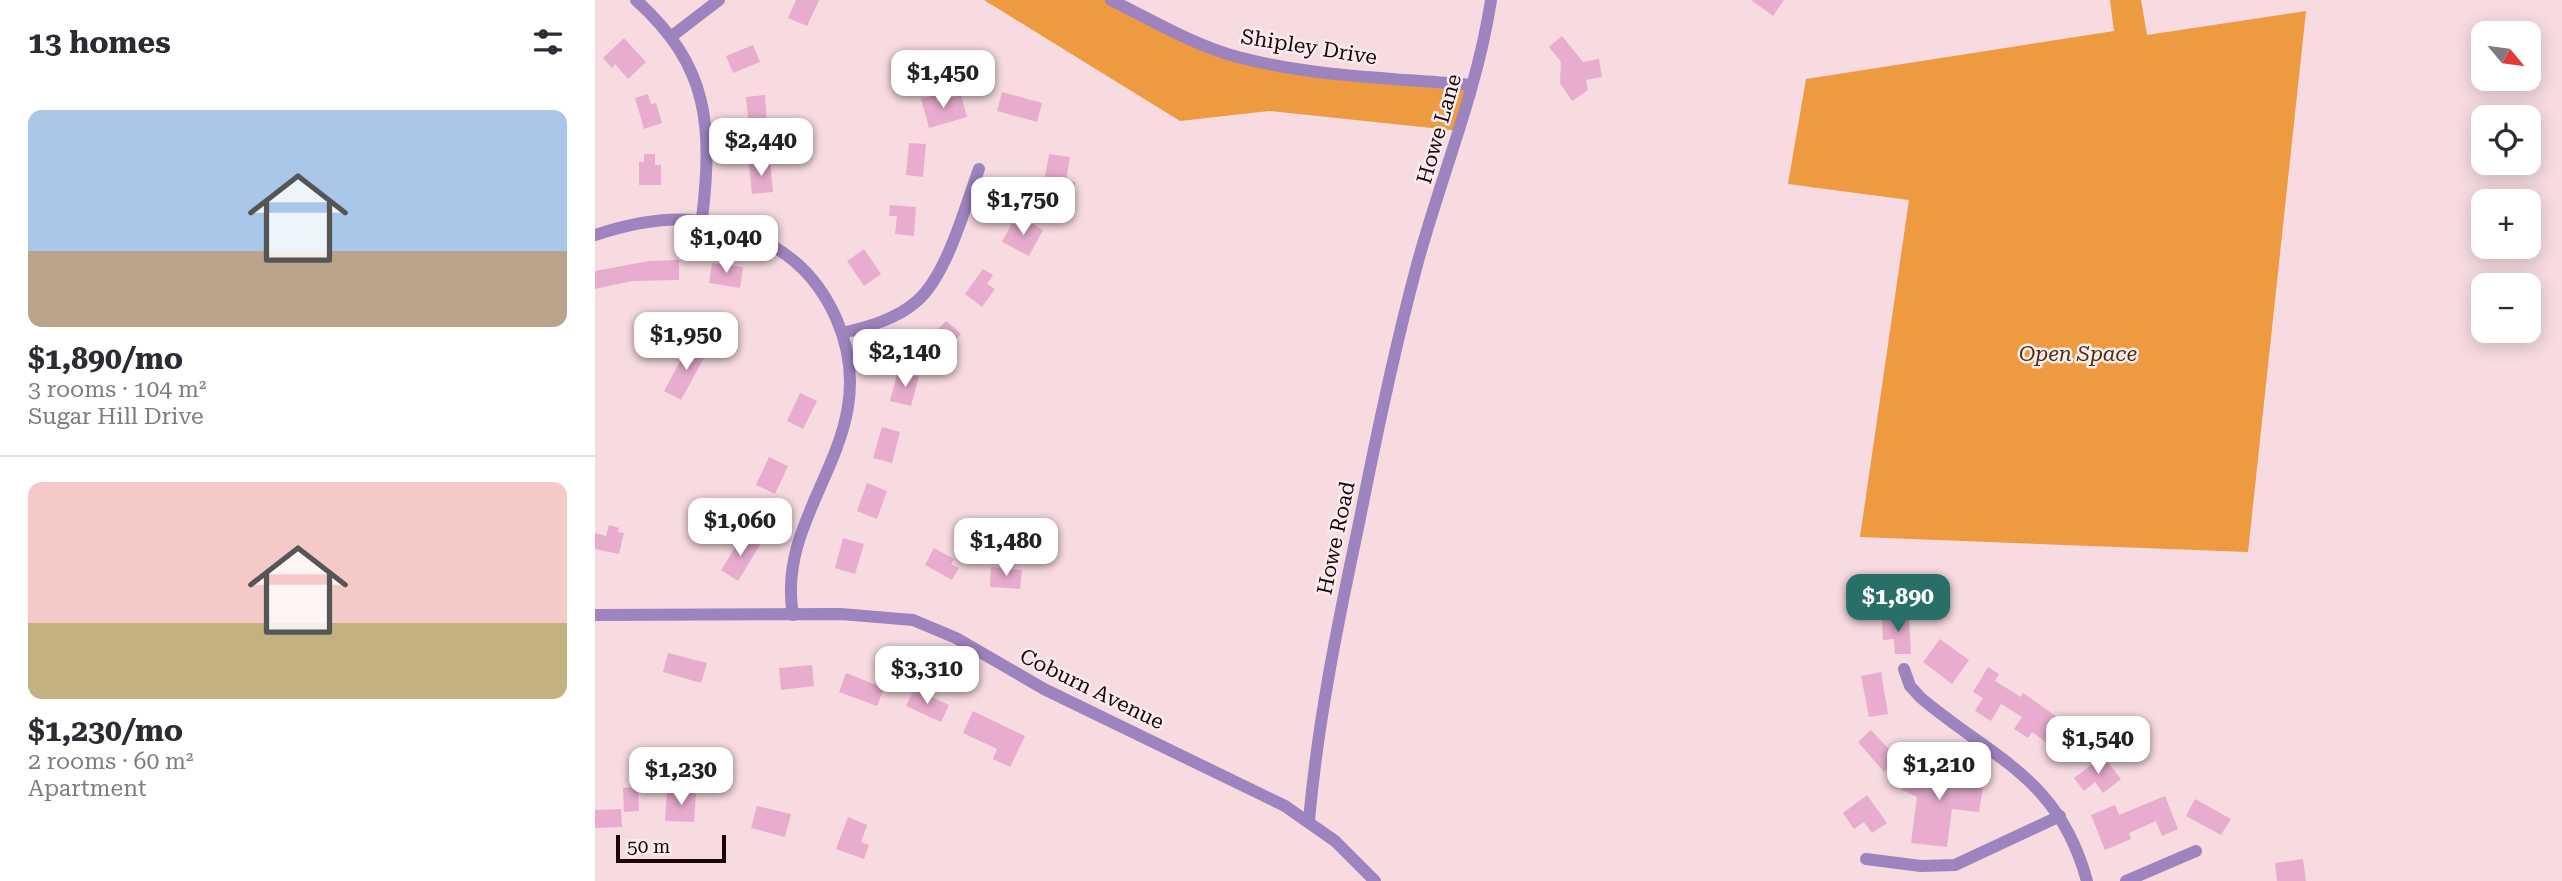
<!DOCTYPE html>
<meta charset="utf-8">
<style>
:root{--surface:#fff;--page:#f2f2f3;--text:#2b2b33;--muted:#7c7c81;--line:#e1e1e2;--accent:#287067}
body{margin:0;font-family:"Roboto Serif",serif;background:var(--page);color:var(--text);height:100vh;display:flex;flex-direction:column;font-size:26px;white-space:nowrap}
*{box-sizing:border-box;margin:0}
p{font-size:23px;color:var(--muted)}
.icon{flex:none;width:38px;height:38px;fill:none;stroke:currentColor;stroke-width:2;stroke-linecap:round;stroke-linejoin:round}
.map{position:relative;flex:1;overflow:hidden}
.details{display:flex;flex-direction:column;background:var(--surface);width:595px}
.details>*{flex:none}
.needle{width:46px;rotate:119deg}
.buttons{position:absolute;left:1876px;top:21px;display:grid;gap:14px}
.buttons a{display:grid;place-items:center;width:70px;height:70px;border-radius:14px;background:var(--surface);box-shadow:0 4px 18px #0003;font-size:35px}
.scale{position:absolute;left:21px;bottom:18px;width:110px;box-sizing:border-box;padding-left:7px;border:4px solid #19050a;border-top:0;font-size:19px;line-height:24px;white-space:nowrap;color:#19050a;-webkit-text-stroke:5px #faecef;paint-order:stroke}
.price{position:absolute;translate:-50% -60px;padding:0 16px;border-radius:14px;background:#fff;color:#222;font-size:23px;line-height:46px;filter:drop-shadow(0 2px 4px #0008)}
.price::after{content:'';position:absolute;left:50%;top:42px;width:21px;height:16px;margin-left:-10px;background:inherit;clip-path:polygon(0 0,100% 0,50% 100%)}
.price.on{background:var(--accent);color:#fff}
ul{padding:0;list-style:none}
li{display:grid;align-content:center;gap:14px;height:371px;padding:0 28px}
li+li{border-top:2px solid var(--line)}
li span{display:grid;place-items:center;height:217px;border-radius:14px;color:#555}
li>.icon{margin-inline-start:auto}
span .icon{width:126px;height:126px;fill:#fffc;stroke-width:1}
li b{font-size:30px}
h2{display:flex;justify-content:space-between;align-items:center;height:84px;padding:0 28px;font-size:30px}
main{display:flex;flex:1;min-height:0}
.map>svg:first-child{display:block}
</style>
<main>
<section class="details">
<h2>13 homes<svg class="icon" aria-label="filters" viewBox="0 0 24 24"><path d="M4 7h16M4 17h16"/><circle cx="9" cy="7" r="2"/><circle cx="15" cy="17" r="2"/></svg></h2>
<ul>
<li><span style="background:linear-gradient(#a9c7e8 65%,#b9a48a 0)"><svg class="icon" aria-label="home" viewBox="0 0 24 24"><path d="M3 11l9-7 9 7M6 9v11h12V9"/></svg></span><div><b>$1,890/mo</b><p>3 rooms · 104 m²</p><p>Sugar Hill Drive</p></div></li>
<li><span style="background:linear-gradient(#f6c9c9 65%,#c2b280 0)"><svg class="icon" aria-label="home" viewBox="0 0 24 24"><path d="M3 11l9-7 9 7M6 9v11h12V9"/></svg></span><div><b>$1,230/mo</b><p>2 rooms · 60 m²</p><p>Apartment</p></div></li>
</ul>
</section>
<div class="map">
<svg width="1967" height="881" viewBox="0 0 1967 881">
<rect width="100%" height="100%" fill="#f7dbe0"/>
<!-- forest -->
<g fill="#ed9a40">
<polygon points="389,0 516,0 643,57 877,85 865,131 674,111 585,121"/>
<polygon points="1515,0 1546,0 1552,35 1711,11 1653,552 1265,537 1314,200 1193,184 1211,79 1519,31"/>
</g>
<!-- building -->
<g fill="#e8adce">
<polygon points="201,0 224,0 212,26 193,18"/>
<polygon points="1156,0 1189,0 1178,16"/>
<polygon points="967,36 988,62 1004,59 1007,77 991,80 993,90 977,101 965,83 966,62 954,47"/>
<polygon points="29,38 51,62 33,79 20,64 17,68 8,58"/>
<polygon points="158,45 165,62 138,73 131,56"/>
<polygon points="407,92 447,103 442,122 402,111"/>
<polygon points="53,94 56,104 61,103 67,123 49,129 40,98"/>
<polygon points="170,95 172,125 154,127 151,97"/>
<polygon points="340,95 342,102 366,95 372,117 334,128 326,99"/>
<polygon points="314,143 331,144 328,177 311,175"/>
<polygon points="49,154 60,154 60,165 66,165 66,185 44,185 44,162 49,162"/>
<polygon points="454,154 475,157 471,181 480,182 478,194 448,189"/>
<polygon points="175,162 178,192 157,194 154,164"/>
<polygon points="295,205 321,207 319,236 300,234 302,216 294,216"/>
<polygon points="429,219 448,230 434,256 407,242 417,223 425,227"/>
<polygon points="269,249 286,274 269,286 252,261"/>
<polygon points="84,260 84,280 37,281 0,289 0,271 54,261"/>
<polygon points="117,263 148,267 145,288 114,283"/>
<polygon points="388,269 398,275 392,284 400,289 387,307 370,294"/>
<polygon points="351,321 366,334 350,351 335,337"/>
<polygon points="95,343 112,352 86,400 69,391"/>
<polygon points="303,371 324,376 316,406 295,401"/>
<polygon points="205,393 222,401 208,429 192,421"/>
<polygon points="287,427 305,432 297,463 278,458"/>
<polygon points="174,457 193,466 180,494 161,485"/>
<polygon points="272,483 292,491 282,519 262,511"/>
<polygon points="14,525 24,528 23,532 29,533 24,554 0,549 0,533 11,536"/>
<polygon points="148,535 165,545 143,581 126,570"/>
<polygon points="248,538 269,544 260,574 240,568"/>
<polygon points="339,548 359,559 356,564 364,568 357,580 330,565"/>
<polygon points="396,567 427,570 425,589 395,587"/>
<polygon points="1314,618 1316,654 1300,654 1299,639 1288,640 1287,620"/>
<polygon points="1345,639 1374,660 1357,684 1328,662"/>
<polygon points="73,653 112,663 106,683 68,672"/>
<polygon points="217,665 219,686 186,690 184,668"/>
<polygon points="1393,667 1404,674 1400,681 1426,697 1428,693 1496,741 1479,763 1437,732 1433,738 1419,729 1427,717 1406,704 1396,721 1380,711 1388,698 1378,692"/>
<polygon points="1286,672 1293,714 1274,717 1266,676"/>
<polygon points="251,673 289,688 282,706 244,692"/>
<polygon points="319,689 354,705 346,722 311,706"/>
<polygon points="378,711 430,736 415,767 398,759 402,749 368,733"/>
<polygon points="1276,730 1303,759 1289,772 1263,742"/>
<polygon points="1323,754 1340,762 1335,773 1346,778 1344,784 1370,788 1372,772 1390,775 1384,812 1357,809 1352,847 1316,843 1322,797 1307,790"/>
<polygon points="1508,756 1526,779 1508,793 1500,782 1489,791 1479,778"/>
<polygon points="43,787 44,811 29,812 28,788"/>
<polygon points="72,792 101,793 99,822 70,821"/>
<polygon points="1272,795 1292,823 1277,833 1269,822 1259,829 1248,813"/>
<polygon points="1570,796 1583,829 1567,836 1561,821 1534,833 1536,839 1510,850 1496,815 1520,805 1524,815"/>
<polygon points="1600,799 1636,819 1626,835 1591,816"/>
<polygon points="162,806 196,814 190,837 156,828"/>
<polygon points="26,809 27,827 0,828 0,810"/>
<polygon points="253,817 272,825 266,842 274,845 269,859 241,849"/>
<polygon points="1708,859 1711,881 1682,881 1680,863"/>
</g>
<g fill="none" stroke-linecap="round" stroke-linejoin="round">
<!-- street -->
<g stroke="#9e84bf" stroke-width="12">
<path d="M41,0C114,66 118,125 107,219"/>
<path d="M516,0C557,20 598,45 643,57C718,77 800,78 877,85"/>
<polyline points="77,36 124,0"/>
<path d="M0,235C66,213 118,212 179,247C207,263 228,289 241,318C294,438 179,507 198,615"/>
<path d="M247,333C273,327 302,319 322,301C352,275 370,207 384,169"/>
<polyline points="0,615 246,614 318,620 361,638 449,689 690,806 740,841 780,881"/>
<path d="M1309,669L1315,686L1326,698C1400,760 1464,778 1492,881"/>
<path d="M714,820C723,720 743,622 764,523C781,437 799,350 822,265C846,176 882,92 896,0"/>
<polyline points="1271,859 1326,866 1360,865 1465,816"/>
<polyline points="1531,881 1601,851"/>
</g>
</g>
<g text-anchor="middle" stroke-width="5" stroke-linejoin="round" paint-order="stroke">
<!-- street labels -->
<g font-size="21" fill="#19050a" stroke="#faecef">
<text transform="translate(714 47) rotate(9)" y="7">Shipley Drive</text>
<text transform="translate(844 129) rotate(-74)" y="7">Howe Lane</text>
<text transform="translate(741 538) rotate(-78)" y="7">Howe Road</text>
<text transform="translate(497 689) rotate(26)" y="7">Coburn Avenue</text>
</g>
<!-- park labels -->
<g font-size="21" font-style="italic" fill="#4f2e08" stroke="#faecef">
<text x="1483" y="361">Open Space</text>
</g>
</g>
</svg>
<div class="buttons">
<a><svg class="needle" viewBox="-14 -14 28 28"><path d="M0-13l5 13h-10z" fill="#e53935"/><path d="M0 13l5-13h-10z" fill="#7c7c81"/></svg></a>
<a><svg class="icon" aria-label="locate" viewBox="0 0 24 24"><circle cx="12" cy="12" r="6"/><path d="M12 2v4M12 18v4M2 12h4M18 12h4"/></svg></a>
<a>+</a>
<a>−</a>
</div>
<div class="scale">50 m</div>
<b class="price" style="left:348px;top:110px">$1,450</b>
<b class="price" style="left:166px;top:178px">$2,440</b>
<b class="price" style="left:428px;top:237px">$1,750</b>
<b class="price" style="left:131px;top:275px">$1,040</b>
<b class="price" style="left:91px;top:372px">$1,950</b>
<b class="price" style="left:310px;top:389px">$2,140</b>
<b class="price" style="left:145px;top:558px">$1,060</b>
<b class="price" style="left:411px;top:578px">$1,480</b>
<b class="price on" style="left:1303px;top:634px">$1,890</b>
<b class="price" style="left:332px;top:706px">$3,310</b>
<b class="price" style="left:1503px;top:776px">$1,540</b>
<b class="price" style="left:1344px;top:802px">$1,210</b>
<b class="price" style="left:86px;top:807px">$1,230</b>
</div>
</main>
